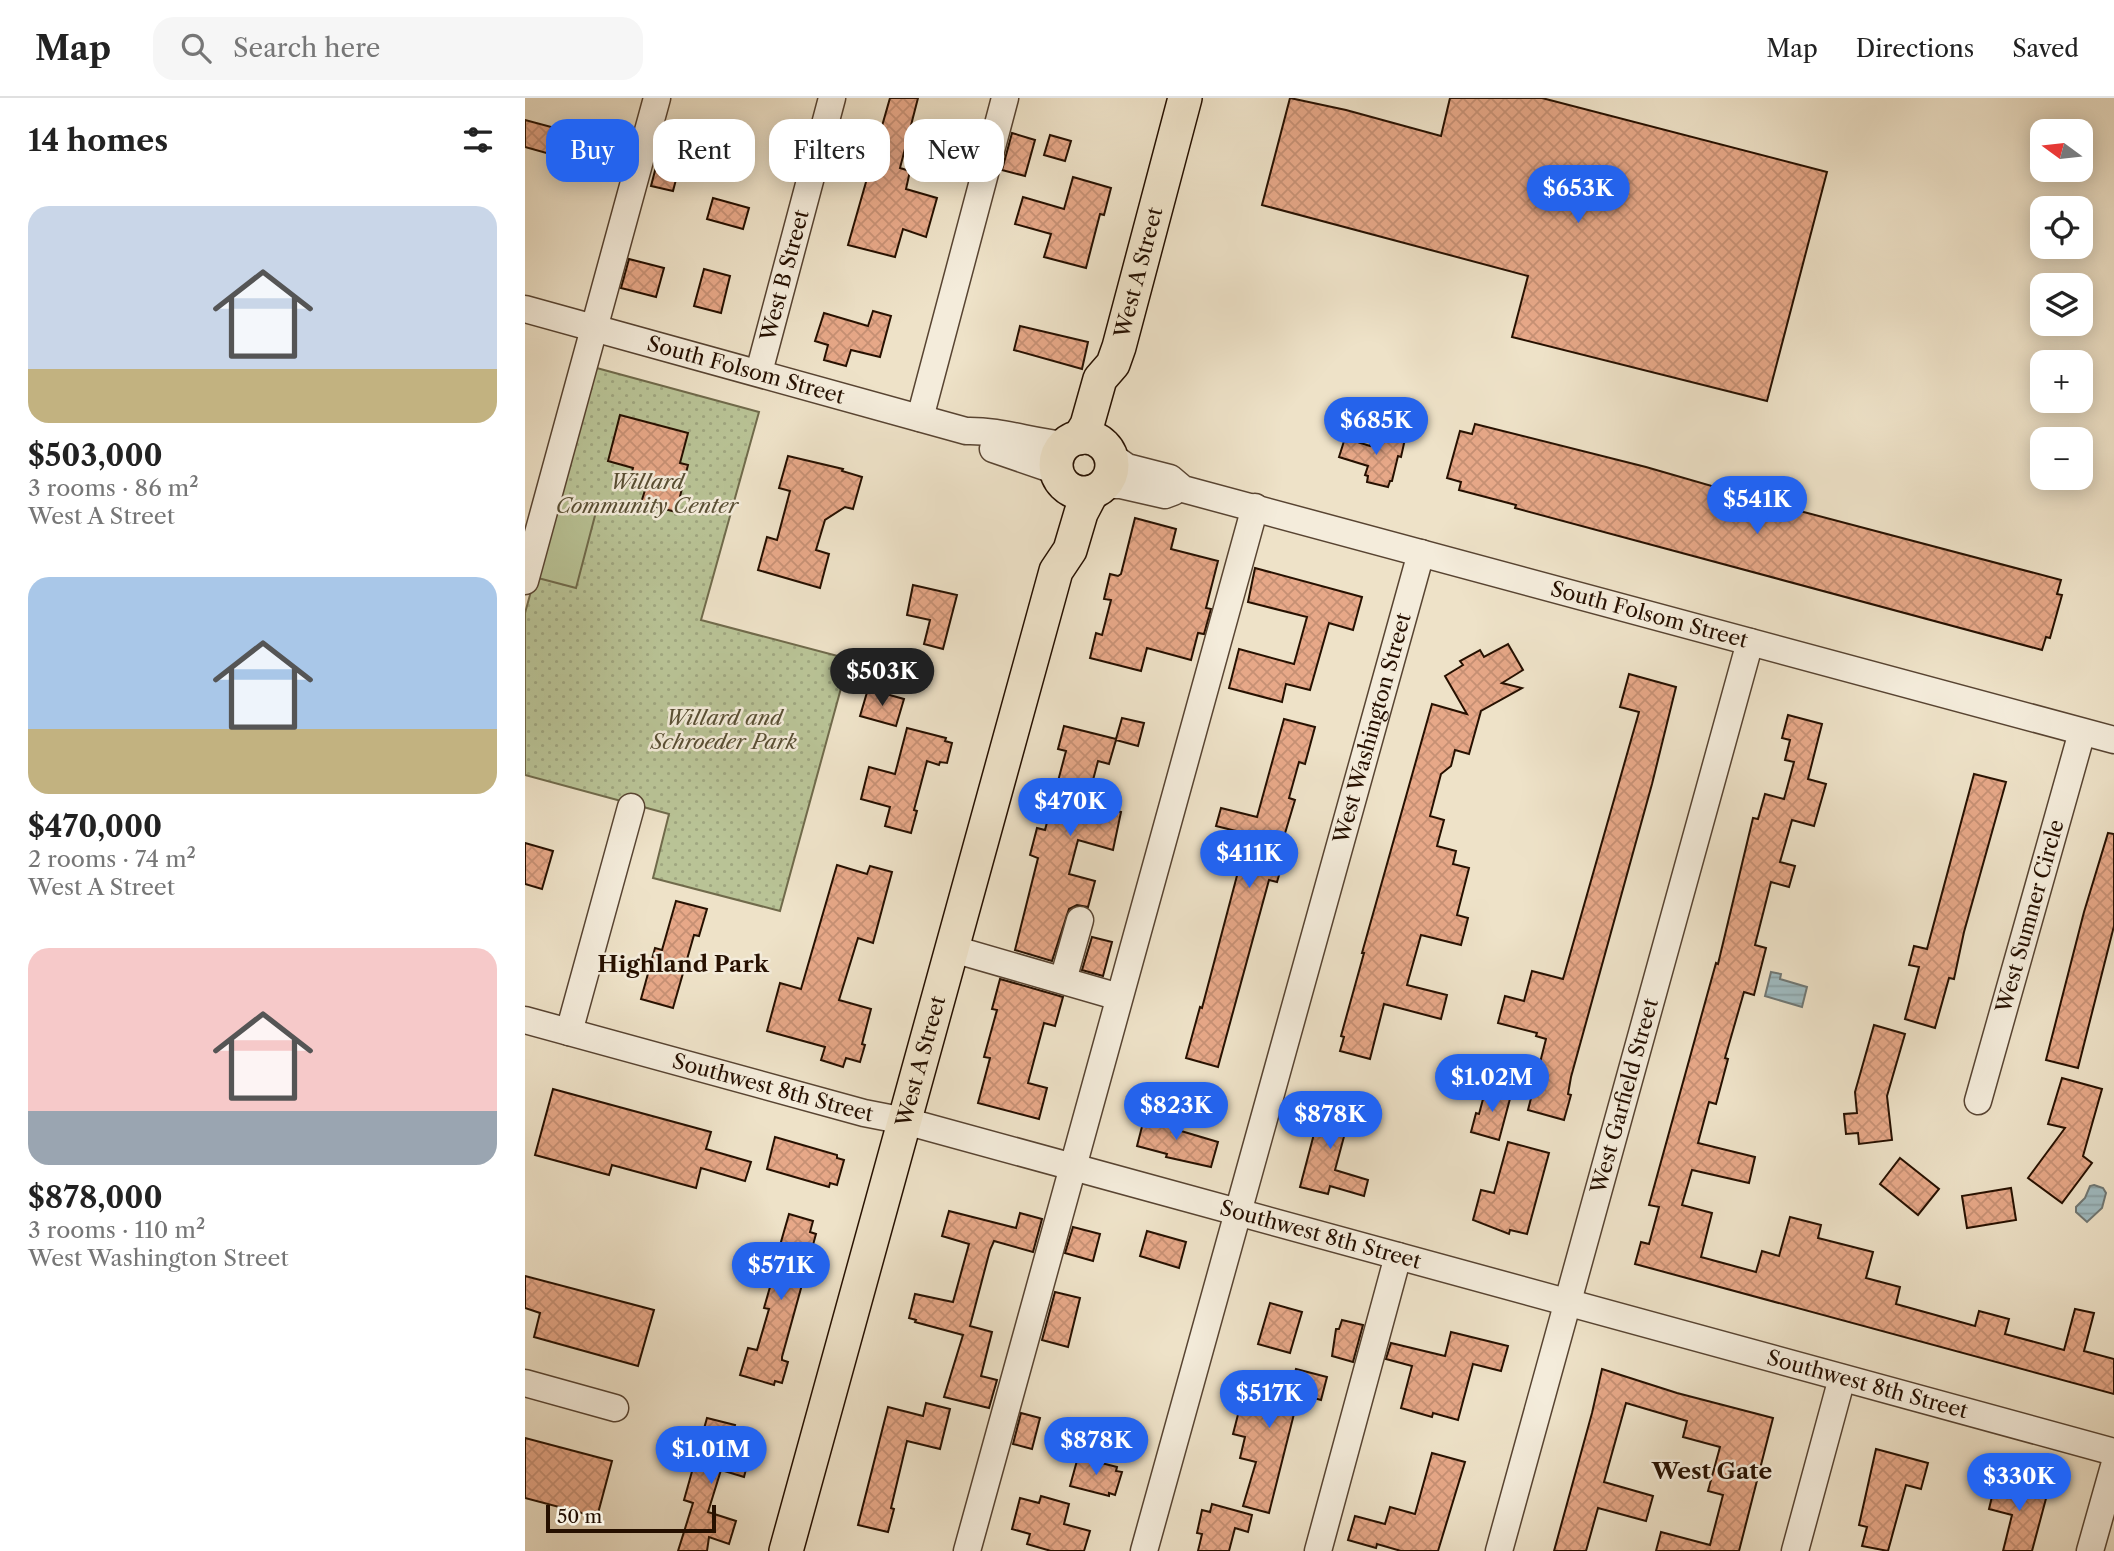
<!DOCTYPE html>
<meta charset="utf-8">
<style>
:root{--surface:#fff;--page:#f6f6f6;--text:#222;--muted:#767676;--line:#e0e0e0;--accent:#2563eb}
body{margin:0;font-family:"Libre Caslon Text",serif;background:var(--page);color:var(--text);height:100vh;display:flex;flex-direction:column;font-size:26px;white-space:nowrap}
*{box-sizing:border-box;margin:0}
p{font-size:23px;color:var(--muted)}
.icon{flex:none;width:38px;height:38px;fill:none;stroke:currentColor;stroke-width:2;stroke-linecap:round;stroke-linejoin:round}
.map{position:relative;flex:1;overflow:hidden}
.panel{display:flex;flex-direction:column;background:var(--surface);width:525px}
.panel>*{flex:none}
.top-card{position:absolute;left:21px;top:21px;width:665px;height:63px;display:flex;gap:14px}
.needle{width:46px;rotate:285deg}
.controls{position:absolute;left:1505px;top:21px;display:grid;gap:14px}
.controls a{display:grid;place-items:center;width:63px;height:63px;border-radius:14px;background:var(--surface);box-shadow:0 4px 18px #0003;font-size:35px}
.scale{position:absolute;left:21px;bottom:18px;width:170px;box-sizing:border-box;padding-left:7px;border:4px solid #261000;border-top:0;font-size:19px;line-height:24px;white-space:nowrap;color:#261000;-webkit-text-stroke:5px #f4ecdb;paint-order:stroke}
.price{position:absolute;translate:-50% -60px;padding:0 16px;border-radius:24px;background:var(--accent);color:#fff;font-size:23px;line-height:46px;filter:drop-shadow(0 2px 4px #0008)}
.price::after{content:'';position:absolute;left:50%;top:42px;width:21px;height:16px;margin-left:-10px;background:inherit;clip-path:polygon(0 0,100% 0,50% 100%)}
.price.current{background:#222;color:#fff}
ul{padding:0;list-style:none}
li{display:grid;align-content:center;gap:14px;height:371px;padding:0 28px}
li span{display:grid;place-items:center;height:217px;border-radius:21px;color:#555}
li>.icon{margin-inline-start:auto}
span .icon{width:126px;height:126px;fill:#fffc;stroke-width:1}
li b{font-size:30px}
h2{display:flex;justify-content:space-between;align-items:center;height:84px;padding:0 28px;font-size:30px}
.pill{padding:0 24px;border-radius:21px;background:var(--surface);box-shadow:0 4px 18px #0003;font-size:24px;line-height:63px}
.pill.current{background:var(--accent);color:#fff}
header{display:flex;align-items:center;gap:42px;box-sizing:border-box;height:98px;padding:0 35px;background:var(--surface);border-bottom:2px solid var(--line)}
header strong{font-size:33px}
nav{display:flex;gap:38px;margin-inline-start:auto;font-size:24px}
.search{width:490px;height:63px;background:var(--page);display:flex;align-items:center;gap:18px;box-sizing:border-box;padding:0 24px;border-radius:21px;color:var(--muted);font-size:26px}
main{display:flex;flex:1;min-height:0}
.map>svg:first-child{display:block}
</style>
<header>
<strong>Map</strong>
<div class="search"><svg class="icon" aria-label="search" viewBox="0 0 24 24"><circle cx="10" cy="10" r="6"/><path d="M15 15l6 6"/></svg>Search here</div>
<nav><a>Map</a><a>Directions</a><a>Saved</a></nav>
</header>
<main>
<section class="panel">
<h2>14 homes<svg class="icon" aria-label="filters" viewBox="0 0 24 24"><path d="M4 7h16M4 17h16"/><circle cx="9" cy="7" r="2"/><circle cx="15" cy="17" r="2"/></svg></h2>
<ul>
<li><span style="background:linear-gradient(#c9d6e8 75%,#c2b280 0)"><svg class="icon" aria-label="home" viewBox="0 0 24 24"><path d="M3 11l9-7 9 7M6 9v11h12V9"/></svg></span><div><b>$503,000</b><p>3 rooms · 86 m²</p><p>West A Street</p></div></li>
<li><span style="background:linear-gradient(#a9c7e8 70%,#c2b280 0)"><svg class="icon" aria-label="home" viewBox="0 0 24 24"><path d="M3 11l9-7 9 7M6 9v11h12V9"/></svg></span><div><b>$470,000</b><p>2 rooms · 74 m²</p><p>West A Street</p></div></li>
<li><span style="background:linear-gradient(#f6c9c9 75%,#9aa5b1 0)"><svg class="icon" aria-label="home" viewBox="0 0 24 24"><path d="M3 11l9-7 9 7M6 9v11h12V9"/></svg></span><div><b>$878,000</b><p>3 rooms · 110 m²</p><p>West Washington Street</p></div></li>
</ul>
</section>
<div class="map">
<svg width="1589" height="1453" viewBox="0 0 1589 1453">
<defs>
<pattern id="park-dots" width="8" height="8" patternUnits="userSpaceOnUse" patternTransform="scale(1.75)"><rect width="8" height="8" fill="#b9c396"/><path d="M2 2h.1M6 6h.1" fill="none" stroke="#9fa680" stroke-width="1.8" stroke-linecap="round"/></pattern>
<pattern id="water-rules" width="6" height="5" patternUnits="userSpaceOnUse" patternTransform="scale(1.75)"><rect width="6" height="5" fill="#9fbbc1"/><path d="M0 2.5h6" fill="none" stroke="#89a0a4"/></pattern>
<pattern id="building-cross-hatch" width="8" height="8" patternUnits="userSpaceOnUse" patternTransform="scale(1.75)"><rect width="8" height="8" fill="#e7a888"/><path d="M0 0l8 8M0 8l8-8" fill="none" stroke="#c69074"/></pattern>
</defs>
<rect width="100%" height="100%" fill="#eee2c8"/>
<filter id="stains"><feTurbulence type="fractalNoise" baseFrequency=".00286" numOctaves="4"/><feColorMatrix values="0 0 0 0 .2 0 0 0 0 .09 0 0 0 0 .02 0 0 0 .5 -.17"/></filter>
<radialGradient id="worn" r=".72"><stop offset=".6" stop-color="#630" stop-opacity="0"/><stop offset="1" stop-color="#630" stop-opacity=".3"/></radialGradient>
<!-- park -->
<polygon fill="url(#park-dots)" stroke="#706a4b" stroke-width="2" points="68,269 234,314 176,522 324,561 255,813 128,780 144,716 0,677 0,515"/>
<!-- garden -->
<polygon fill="#b9c396" stroke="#706a4b" stroke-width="2" points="35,400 72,410 51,490 13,480"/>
<!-- water -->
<g fill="url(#water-rules)" stroke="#6f7774" stroke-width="2">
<polygon points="1246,874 1256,876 1255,881 1282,889 1277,909 1240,898"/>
<polygon points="1569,1087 1578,1090 1581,1095 1577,1110 1562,1124 1551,1114 1551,1109 1560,1100 1565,1088"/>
</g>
<!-- building -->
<g fill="url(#building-cross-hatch)" stroke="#261000" stroke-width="2">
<polygon points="365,0 393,0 375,70 385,73 381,91 412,100 401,139 378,131 370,159 323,147"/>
<polygon points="765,0 821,12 916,38 925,0 1017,0 1302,74 1242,303 987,239 1003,178 737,107"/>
<polygon points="0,22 82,44 75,70 0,49"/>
<polygon points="487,35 510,42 500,78 477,72"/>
<polygon points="525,37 546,43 540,63 519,57"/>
<polygon points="132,65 154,70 148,93 126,88"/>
<polygon points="548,79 586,90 579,117 575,116 561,170 519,159 526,136 490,126 498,99 539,111"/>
<polygon points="188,100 224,110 218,131 182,121"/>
<polygon points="104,161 139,170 131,199 96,190"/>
<polygon points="179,171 205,178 196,215 169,208"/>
<polygon points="348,213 366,218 355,259 326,252 321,268 299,262 303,247 290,243 299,215 343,228"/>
<polygon points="495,228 563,244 557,271 489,252"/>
<polygon points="95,317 163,335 155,365 163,367 151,414 116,405 121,389 104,385 108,370 83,363"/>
<polygon points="950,326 1121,369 1256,408 1536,482 1532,496 1537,497 1525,540 1521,539 1517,552 990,410 991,407 934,392 936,384 922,380 935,333 947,336"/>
<polygon points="859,336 880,341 876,359 873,358 867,383 865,383 863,389 842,384 843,378 840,377 843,368 814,359 820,340 845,348 848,338 858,341"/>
<polygon points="263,358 318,371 317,373 337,379 328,411 320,409 300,422 291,452 304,456 295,490 233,472 242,439 252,442 265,393 254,390"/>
<polygon points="610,420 651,431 646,451 693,463 681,510 686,511 679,536 673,535 666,562 622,550 616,573 565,560 571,535 577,537 586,502 579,501 585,476 593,478 596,476"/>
<polygon points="730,470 837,499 828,532 804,525 785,592 761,586 757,604 704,590 714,551 769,566 782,519 723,504"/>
<polygon points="388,487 432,497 418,551 399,546 405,522 382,517"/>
<polygon points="983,546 998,572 977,585 997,590 956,613 944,656 930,652 926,668 916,676 905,718 919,722 912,748 931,753 928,766 944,770 932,817 943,820 936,847 896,837 882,887 922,897 916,921 859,906 845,961 815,953 819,939 816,938 839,855 837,855 907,606 942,616 920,578 938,567 935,563 955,552 959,559"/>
<polygon points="343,556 367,563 360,587 336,580"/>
<polygon points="1104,576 1151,589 1127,686 1046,979 1043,996 1046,997 1039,1022 1003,1012 1021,941 1011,938 1012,935 973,925 980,898 999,903 1007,873 1038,881 1114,614 1095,609"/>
<polygon points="343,591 379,601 371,628 335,618"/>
<polygon points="1263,617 1297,626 1283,681 1301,686 1289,728 1267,722 1255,764 1270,768 1264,789 1246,784 1230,847 1241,850 1229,897 1219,894 1200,960 1203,961 1191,1006 1184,1004 1173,1045 1230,1059 1224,1085 1167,1072 1157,1107 1187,1115 1176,1159 1231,1174 1237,1153 1254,1158 1265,1119 1296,1127 1293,1140 1348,1154 1341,1180 1375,1189 1371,1206 1450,1228 1454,1213 1484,1221 1480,1236 1539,1252 1550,1211 1569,1215 1559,1253 1589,1261 1589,1296 1110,1166 1116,1144 1124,1146 1134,1109 1124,1107 1191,865 1193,866 1228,720 1233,721 1240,696 1259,701 1269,664 1260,662 1265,642 1257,640"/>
<polygon points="597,620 619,625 613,648 591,642 584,666 573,663 562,705 596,714 588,752 553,742 544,776 570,783 563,809 552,807 544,811 527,863 490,852 513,760 505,757 512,730 520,732 541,653 533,651 539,628 591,641"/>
<polygon points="759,621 790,629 780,666 774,664 764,700 770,702 755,752 761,753 752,784 744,782 693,969 661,960 675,909 677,910 723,736 691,728 696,710 732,719"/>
<polygon points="382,630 421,640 420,643 427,645 422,665 415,664 414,667 402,663 389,712 392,713 386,735 360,728 365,709 336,701 344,669 370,676"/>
<polygon points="1449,676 1481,684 1439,834 1429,881 1424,880 1410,930 1380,921 1394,869 1384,867 1389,848 1402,851"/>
<polygon points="1583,735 1589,736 1589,828 1553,970 1521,962 1559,814"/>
<polygon points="0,745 28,753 17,791 0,786"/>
<polygon points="312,767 342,776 345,768 367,774 348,845 333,840 314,902 346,911 337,946 340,947 335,964 321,960 318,969 296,962 300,949 242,933 255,885 276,891"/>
<polygon points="151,803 182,811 174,838 169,837 148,910 116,901 130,850 137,852"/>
<polygon points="567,839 587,844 578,878 557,872"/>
<polygon points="475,881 538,899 530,928 519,925 503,985 522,990 514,1021 453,1005 465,960 459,959 472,912 467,911"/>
<polygon points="1349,927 1380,936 1362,998 1367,1042 1334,1046 1333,1035 1321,1036 1319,1016 1332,1015 1330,994"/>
<polygon points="1537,980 1577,991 1558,1058 1567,1065 1537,1105 1503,1080 1540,1030 1523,1026"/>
<polygon points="961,990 986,997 974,1042 946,1034 951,1015 954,1016"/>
<polygon points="28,991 186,1034 181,1051 226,1064 220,1083 176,1070 171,1090 87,1067 84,1077 10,1057"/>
<polygon points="799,998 828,1005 810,1072 843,1082 839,1098 805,1088 803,1096 775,1089"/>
<polygon points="620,1017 647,1024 646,1030 693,1044 686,1069 641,1059 642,1056 612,1048"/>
<polygon points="250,1039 312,1057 312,1060 319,1062 312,1087 305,1085 304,1089 242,1071"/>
<polygon points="983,1044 1024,1055 1002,1136 985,1132 984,1136 948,1122 956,1092 969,1095"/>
<polygon points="1375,1060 1414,1091 1393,1117 1355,1086"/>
<polygon points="1486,1090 1491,1122 1442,1130 1437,1098"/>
<polygon points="424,1113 491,1130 495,1115 517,1121 508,1154 469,1143 465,1152 445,1228 467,1234 456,1278 472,1282 464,1310 419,1299 438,1237 390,1224 391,1222 384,1220 390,1196 428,1204 444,1146 417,1138"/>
<polygon points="264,1116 288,1123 285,1134 291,1136 257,1259 257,1262 263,1264 257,1285 250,1283 249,1287 215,1277 223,1250 232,1252 244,1211 239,1210 245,1189 243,1189"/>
<polygon points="548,1129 575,1136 568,1163 540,1155"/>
<polygon points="622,1133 661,1144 654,1170 615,1158"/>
<polygon points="0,1178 129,1212 113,1268 9,1239 15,1215 0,1210"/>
<polygon points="530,1194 555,1200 543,1249 517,1242"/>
<polygon points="745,1205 777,1214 765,1255 733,1246"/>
<polygon points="817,1222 838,1227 828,1264 807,1258 811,1231 814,1231"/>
<polygon points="926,1234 983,1248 976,1273 948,1266 933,1322 908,1315 907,1319 876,1310 887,1268 861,1261 866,1245 920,1258"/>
<polygon points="771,1271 802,1279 796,1302 774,1296 744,1415 718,1408 731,1364 715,1360 720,1339 708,1336 716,1305 708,1303 713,1283 720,1285 721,1281 765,1292"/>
<polygon points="1077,1271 1152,1295 1248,1320 1214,1453 1131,1453 1136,1434 1185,1447 1198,1397 1183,1393 1195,1349 1158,1339 1162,1323 1101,1305 1079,1384 1128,1398 1121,1423 1073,1410 1061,1453 1029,1453 1067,1315"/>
<polygon points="401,1305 425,1311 415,1351 382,1343 366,1410 369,1411 363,1434 333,1427 363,1309 398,1318"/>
<polygon points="496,1315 515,1320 507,1351 488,1346"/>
<polygon points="182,1320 210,1327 205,1346 226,1352 219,1379 196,1372 183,1414 211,1423 204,1446 184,1439 182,1453 153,1453 168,1405 159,1402"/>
<polygon points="0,1340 87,1363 72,1419 0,1400"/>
<polygon points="1351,1351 1403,1365 1396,1391 1381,1387 1363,1453 1337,1448 1342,1429 1334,1427"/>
<polygon points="907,1355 940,1364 913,1453 876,1453 852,1446 851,1450 823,1442 830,1418 860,1426 865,1409 890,1416"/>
<polygon points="553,1359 592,1369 591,1373 597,1374 590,1397 584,1395 584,1398 545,1388"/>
<polygon points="1471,1382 1523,1393 1507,1453 1478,1453 1487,1417 1464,1411"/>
<polygon points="516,1398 544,1406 539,1426 565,1433 559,1453 526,1453 502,1446 505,1436 487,1431 495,1400 514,1405"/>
<polygon points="687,1406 727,1417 723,1434 710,1430 704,1453 673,1453 677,1436 672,1435 677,1412 685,1414"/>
</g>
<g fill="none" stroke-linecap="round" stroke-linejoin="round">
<!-- minor casing -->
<g stroke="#584432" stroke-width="29">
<g id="minor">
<path id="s1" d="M0,211L441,333C475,332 506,344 540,347"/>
<path id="s2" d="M234,274L307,0"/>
<polyline points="395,320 480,0"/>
<polyline points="468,351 532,373"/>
<path id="s3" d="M585,357L602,369L645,380L658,391L1589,642"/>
<polyline points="578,387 596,387 640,397 648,394"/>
<polyline points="0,483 132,0"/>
<polyline points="428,851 594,899"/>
<polyline points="538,882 555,822"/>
<path id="s4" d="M0,922L339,1015L380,1023L1589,1354"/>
<polyline points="44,934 106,709"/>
<path id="s5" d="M1453,1003L1557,634"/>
<polyline points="0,1285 90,1310"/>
<polyline points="442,1453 730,409"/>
<path id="s6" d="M619,1453L896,455"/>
<polyline points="793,1453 873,1158"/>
<path id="s7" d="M974,1453L1225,544"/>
<polyline points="1270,1453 1317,1280"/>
<polyline points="1565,1453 1589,1368"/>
</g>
</g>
<!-- major casing -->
<g stroke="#261000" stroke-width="36">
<g id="major">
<circle cx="559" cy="367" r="28"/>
<path id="s8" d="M554,340L562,327L575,281L588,266L594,249L660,0"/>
<path id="s9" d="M261,1453L531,473L545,452L556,415L567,394"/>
</g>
</g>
<!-- minor -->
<use href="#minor" stroke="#f4ecdb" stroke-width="26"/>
<!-- major -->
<use href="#major" stroke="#eee2c8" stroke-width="33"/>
</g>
<g text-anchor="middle" stroke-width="5" stroke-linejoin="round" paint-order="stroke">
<!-- street labels -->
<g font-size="21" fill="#261000" stroke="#f4ecdb">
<text dy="7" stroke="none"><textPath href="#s8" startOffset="178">West A Street</textPath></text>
<text dy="7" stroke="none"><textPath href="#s2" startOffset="100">West B Street</textPath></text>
<text dy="7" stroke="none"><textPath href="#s1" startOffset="229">South Folsom Street</textPath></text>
<text dy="7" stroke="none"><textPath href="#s3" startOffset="565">South Folsom Street</textPath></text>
<text dy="7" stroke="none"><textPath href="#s6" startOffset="854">West Washington Street</textPath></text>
<text dy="7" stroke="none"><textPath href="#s5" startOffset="192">West Sumner Circle</textPath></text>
<text dy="7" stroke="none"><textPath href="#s9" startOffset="508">West A Street</textPath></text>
<text dy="7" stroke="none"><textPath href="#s4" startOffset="257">Southwest 8th Street</textPath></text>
<text dy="7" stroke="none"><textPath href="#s7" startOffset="472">West Garfield Street</textPath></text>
<text dy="7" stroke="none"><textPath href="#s4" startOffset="824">Southwest 8th Street</textPath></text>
<text dy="7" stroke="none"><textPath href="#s4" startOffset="1391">Southwest 8th Street</textPath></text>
</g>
<!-- park labels -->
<g font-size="21" font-style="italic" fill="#594f34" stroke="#f4ecdb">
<text x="122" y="391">Willard<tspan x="122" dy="24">Community Center</tspan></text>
<text x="199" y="627">Willard and<tspan x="199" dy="24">Schroeder Park</tspan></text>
</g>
<!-- neighbourhood labels -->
<g font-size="23" font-weight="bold" fill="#261000" stroke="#f4ecdb">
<text x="158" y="874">Highland Park</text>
<text x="1187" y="1381">West Gate</text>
</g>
</g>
<rect width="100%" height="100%" filter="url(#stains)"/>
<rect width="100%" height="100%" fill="url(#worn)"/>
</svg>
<div class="controls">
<a><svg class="needle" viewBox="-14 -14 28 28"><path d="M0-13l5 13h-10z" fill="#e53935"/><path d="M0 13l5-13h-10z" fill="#767676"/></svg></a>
<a><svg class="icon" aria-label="locate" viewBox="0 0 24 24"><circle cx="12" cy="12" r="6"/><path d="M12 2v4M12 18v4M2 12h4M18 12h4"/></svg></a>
<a><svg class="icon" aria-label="layers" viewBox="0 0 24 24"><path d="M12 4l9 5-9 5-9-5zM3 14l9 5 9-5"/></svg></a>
<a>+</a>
<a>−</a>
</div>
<div class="scale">50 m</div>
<b class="price" style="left:1053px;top:127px">$653K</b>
<b class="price" style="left:851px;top:359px">$685K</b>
<b class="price" style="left:1232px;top:438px">$541K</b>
<b class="price current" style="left:357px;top:610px">$503K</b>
<b class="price" style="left:545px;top:740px">$470K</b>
<b class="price" style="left:724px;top:792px">$411K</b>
<b class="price" style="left:967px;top:1016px">$1.02M</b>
<b class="price" style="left:651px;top:1044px">$823K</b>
<b class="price" style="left:805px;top:1053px">$878K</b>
<b class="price" style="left:256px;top:1204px">$571K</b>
<b class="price" style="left:744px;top:1332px">$517K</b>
<b class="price" style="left:571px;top:1379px">$878K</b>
<b class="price" style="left:186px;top:1388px">$1.01M</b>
<b class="price" style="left:1494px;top:1415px">$330K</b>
<div class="top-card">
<a class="pill current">Buy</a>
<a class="pill">Rent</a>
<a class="pill">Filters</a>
<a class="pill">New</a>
</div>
</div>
</main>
